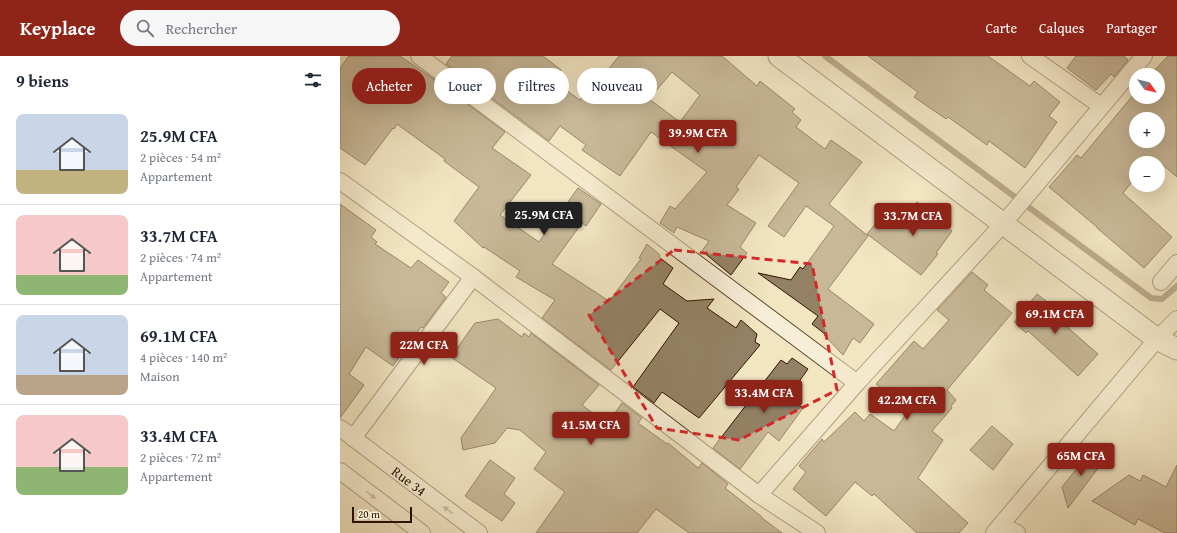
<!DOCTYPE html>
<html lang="fr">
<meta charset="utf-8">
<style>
:root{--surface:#fff;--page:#f6f6f7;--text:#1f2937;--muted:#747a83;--line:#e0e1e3;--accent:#8f2418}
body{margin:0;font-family:"Gentium Book Plus",serif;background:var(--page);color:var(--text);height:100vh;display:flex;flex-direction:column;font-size:15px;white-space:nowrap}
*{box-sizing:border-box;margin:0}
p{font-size:13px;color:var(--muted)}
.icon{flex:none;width:22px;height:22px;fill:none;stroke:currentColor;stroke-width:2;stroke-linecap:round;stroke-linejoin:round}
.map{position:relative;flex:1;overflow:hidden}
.panel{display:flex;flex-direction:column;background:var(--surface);width:340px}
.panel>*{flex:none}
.guide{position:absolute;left:12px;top:12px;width:380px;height:36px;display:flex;gap:8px}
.needle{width:26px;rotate:124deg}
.buttons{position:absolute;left:789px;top:12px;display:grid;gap:8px}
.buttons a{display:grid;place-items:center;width:36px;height:36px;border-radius:50%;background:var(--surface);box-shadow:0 4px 16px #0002;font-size:20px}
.scale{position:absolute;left:12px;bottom:10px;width:60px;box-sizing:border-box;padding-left:4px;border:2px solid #2f1500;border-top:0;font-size:11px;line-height:14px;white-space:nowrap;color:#2f1500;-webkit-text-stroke:3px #f7eed7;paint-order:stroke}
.price{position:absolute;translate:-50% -34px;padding:0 9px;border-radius:4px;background:var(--accent);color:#fff;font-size:13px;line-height:26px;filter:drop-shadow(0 1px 2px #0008)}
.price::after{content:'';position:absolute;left:50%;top:24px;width:12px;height:9px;margin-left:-6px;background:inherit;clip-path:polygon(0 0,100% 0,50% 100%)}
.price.active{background:#222;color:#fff}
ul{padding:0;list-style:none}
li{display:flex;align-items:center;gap:12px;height:100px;padding:0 16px}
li+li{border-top:1px solid var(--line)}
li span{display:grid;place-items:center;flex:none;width:112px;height:80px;border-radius:8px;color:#555}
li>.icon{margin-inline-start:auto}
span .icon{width:48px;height:48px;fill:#fffc;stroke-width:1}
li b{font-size:17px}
h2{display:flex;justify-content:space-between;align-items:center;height:48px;padding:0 16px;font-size:17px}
.tag{padding:0 14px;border-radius:18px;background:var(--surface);box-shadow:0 4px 16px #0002;font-size:14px;line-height:36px}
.tag.active{background:var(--accent);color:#fff}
header{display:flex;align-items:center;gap:24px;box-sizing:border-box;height:56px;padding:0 20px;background:var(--accent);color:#fff}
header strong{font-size:19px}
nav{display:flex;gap:22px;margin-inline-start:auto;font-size:14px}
.search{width:280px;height:36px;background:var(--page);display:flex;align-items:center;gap:10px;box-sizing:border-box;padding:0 14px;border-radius:22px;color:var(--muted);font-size:15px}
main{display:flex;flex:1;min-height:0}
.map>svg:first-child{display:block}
</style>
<header>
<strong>Keyplace</strong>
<div class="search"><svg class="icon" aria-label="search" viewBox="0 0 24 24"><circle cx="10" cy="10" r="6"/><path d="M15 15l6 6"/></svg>Rechercher</div>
<nav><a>Carte</a><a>Calques</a><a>Partager</a></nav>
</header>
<main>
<section class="panel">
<h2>9 biens<svg class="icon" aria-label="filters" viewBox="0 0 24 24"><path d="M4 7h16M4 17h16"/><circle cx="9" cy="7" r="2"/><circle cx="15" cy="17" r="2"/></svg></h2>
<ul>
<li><span style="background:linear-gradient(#c9d6e8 70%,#c2b280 0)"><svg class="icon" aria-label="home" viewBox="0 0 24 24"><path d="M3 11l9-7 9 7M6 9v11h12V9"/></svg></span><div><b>25.9M CFA</b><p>2 pièces · 54 m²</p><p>Appartement</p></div></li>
<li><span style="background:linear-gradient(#f6c9c9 75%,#8fb573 0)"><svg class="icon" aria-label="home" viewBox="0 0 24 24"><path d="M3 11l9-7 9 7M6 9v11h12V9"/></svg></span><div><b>33.7M CFA</b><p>2 pièces · 74 m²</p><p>Appartement</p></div></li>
<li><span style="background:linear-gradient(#c9d6e8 75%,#b9a48a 0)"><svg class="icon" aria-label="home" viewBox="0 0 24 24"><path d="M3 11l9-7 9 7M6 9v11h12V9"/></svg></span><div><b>69.1M CFA</b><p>4 pièces · 140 m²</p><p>Maison</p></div></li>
<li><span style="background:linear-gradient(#f6c9c9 65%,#8fb573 0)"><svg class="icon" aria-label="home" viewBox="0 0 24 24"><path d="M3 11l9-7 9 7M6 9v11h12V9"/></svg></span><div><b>33.4M CFA</b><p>2 pièces · 72 m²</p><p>Appartement</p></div></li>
</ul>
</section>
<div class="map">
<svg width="837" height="477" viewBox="0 0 837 477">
<rect width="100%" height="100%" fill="#f2e5c2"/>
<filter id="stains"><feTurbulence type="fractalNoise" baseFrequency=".005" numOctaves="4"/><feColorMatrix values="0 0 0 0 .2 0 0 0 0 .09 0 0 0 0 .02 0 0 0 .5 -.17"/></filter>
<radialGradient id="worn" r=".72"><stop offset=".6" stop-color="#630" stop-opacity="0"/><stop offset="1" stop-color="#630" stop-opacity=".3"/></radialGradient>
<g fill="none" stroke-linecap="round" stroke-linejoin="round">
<!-- stream -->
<polyline stroke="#7c674d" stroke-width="6" points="485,0 811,242 822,243 837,230"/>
</g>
<!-- building -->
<g fill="#948165" stroke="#2f1500" fill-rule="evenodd">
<polygon points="9,0 60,0 95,24 165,76 152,92 191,119 160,159 199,186 238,132 261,148 246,170 242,167 212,208 269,245 301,203 299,202 307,188 320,199 319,201 333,212 323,228 347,245 374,243 367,252 396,272 401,264 417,278 415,286 420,289 359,362 322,336 314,347 293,331 339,267 320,253 271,314 202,262 215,244 176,221 180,215 144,191 143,192 114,165 139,131 104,105 105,103 57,68 54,73 53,72 25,109 0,92 0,12"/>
<path d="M112,0H203L221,14L213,25L240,44L254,26L257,28L279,0H382L417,30L420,25L455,53L452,56L461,64L456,71L485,93L491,84L522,106L489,148L528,180L488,233L534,268L520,287L513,282L503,299L485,280V278L472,268L478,260L418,217L451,224L460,211L463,213L494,170L466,150L444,181L428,170L459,127L419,99L396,131L399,133L387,149L416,167L400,191L407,197L391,219L362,195L369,185L337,171L334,177L320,167L330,150L335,153L367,116L311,76L280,120L242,94L246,89L220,70L209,85L106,8ZM332,16L360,39L340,66L309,43Z"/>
<polygon points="528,0 648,0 690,30 694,25 720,46 709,60 717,66 685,112 649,85 647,89 608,61 606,63 574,41 578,36"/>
<polygon points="736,0 784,0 788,4 774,21 771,18 756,34 727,12"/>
<path d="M828,0H837V121L821,107H796V121L783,137L832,181L804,212L757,172V171L709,131L737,99L741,102L794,38L789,33L796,24V41H818V19H810ZM796,63H818V85H796Z"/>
<polygon points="577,146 595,158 593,161 612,175 596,197 598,198 581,219 527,178 542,160 557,171"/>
<polygon points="0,148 36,174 31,181 37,186 35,188 71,212 78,204 109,226 101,237 106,241 83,272 81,271 53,310 26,291 9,318 24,329 0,362"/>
<polygon points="632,216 648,229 644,234 672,257 607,334 616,344 611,350 612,352 592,375 603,384 578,422 628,467 619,477 577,477 534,438 532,440 515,426 486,460 453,433 466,416 459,410 482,383 484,386 515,356 524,365 530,358 554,375 569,354 536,328 574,285 583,293 609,264 597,254"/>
<polygon points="697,238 714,251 710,256 758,298 738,320 688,275 686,277 674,266"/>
<polygon points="158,263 182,281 184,277 189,281 191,277 259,329 242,349 267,368 282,347 302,362 298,367 327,388 328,387 358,412 362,407 388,428 385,432 422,461 422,462 442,477 349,477 316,453 297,477 196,477 225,436 194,413 206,396 180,374 167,372 155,387 123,394 121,382 156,332 111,301 135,267"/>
<polygon points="452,302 468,313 448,341 463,352 439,385 428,376 400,413 373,392 441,304 447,308"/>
<polygon points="652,370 673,388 653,414 630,394"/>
<polygon points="751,395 765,403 728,452 722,431"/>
<polygon points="150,404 175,422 164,438 175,447 162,465 125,440"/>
<polygon points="837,409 837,477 825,477 798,463 795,469 752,445 789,419 800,425 803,419 826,431"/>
</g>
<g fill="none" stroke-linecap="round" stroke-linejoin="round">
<!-- minor casing -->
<g stroke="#604930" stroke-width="18">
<g id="minor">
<polyline points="79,0 517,327"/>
<polyline points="690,0 761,50"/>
<polyline points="0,125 133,221 419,439 477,477"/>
<polyline points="821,226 837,207"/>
<polyline points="0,372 139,477"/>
<polyline points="13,382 133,221"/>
<polyline points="0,415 82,477"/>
<polyline points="419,439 517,327 663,168 804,0"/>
<polyline points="661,469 677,477"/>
<polyline points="654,477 817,283 837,263"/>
</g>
</g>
<!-- tertiary casing -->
<g stroke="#604930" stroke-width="23">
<polyline id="tertiary" points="439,0 817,283 837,293"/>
</g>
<!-- minor -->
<use href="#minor" stroke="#f7eed7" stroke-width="16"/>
<!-- tertiary -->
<use href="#tertiary" stroke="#f7eed7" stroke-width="21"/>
</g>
<!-- one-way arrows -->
<defs><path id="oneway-solid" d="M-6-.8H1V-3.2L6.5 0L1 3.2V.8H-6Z"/></defs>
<g fill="#9d8c76">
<use href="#oneway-solid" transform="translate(31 439) rotate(37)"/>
<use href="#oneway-solid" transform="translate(108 454) rotate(-143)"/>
</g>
<!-- marked area -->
<path d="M0 0H837V477H0ZM334,194L472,208L497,334L399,384L317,372L249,259Z" fill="#f2e5c2" fill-opacity=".55" fill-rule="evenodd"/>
<path fill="none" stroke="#d62828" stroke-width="3" stroke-dasharray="8 5" stroke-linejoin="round" d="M334,194L472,208L497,334L399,384L317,372L249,259Z"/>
<g text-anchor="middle" stroke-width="3" stroke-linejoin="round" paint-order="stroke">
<!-- street labels -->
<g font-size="14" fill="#2f1500" stroke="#f7eed7">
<text transform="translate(69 425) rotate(37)" y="5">Rue 34</text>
</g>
</g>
<rect width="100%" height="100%" filter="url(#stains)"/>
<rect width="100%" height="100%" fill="url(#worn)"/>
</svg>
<div class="buttons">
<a><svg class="needle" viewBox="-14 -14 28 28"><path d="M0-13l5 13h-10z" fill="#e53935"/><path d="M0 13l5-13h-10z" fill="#747a83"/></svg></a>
<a>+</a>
<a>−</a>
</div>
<div class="scale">20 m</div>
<b class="price" style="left:358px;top:98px">39.9M CFA</b>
<b class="price active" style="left:204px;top:180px">25.9M CFA</b>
<b class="price" style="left:573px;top:181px">33.7M CFA</b>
<b class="price" style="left:715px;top:279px">69.1M CFA</b>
<b class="price" style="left:84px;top:310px">22M CFA</b>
<b class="price" style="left:424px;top:358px">33.4M CFA</b>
<b class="price" style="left:567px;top:365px">42.2M CFA</b>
<b class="price" style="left:251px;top:390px">41.5M CFA</b>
<b class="price" style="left:741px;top:421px">65M CFA</b>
<div class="guide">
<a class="tag active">Acheter</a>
<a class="tag">Louer</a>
<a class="tag">Filtres</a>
<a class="tag">Nouveau</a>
</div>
</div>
</main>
